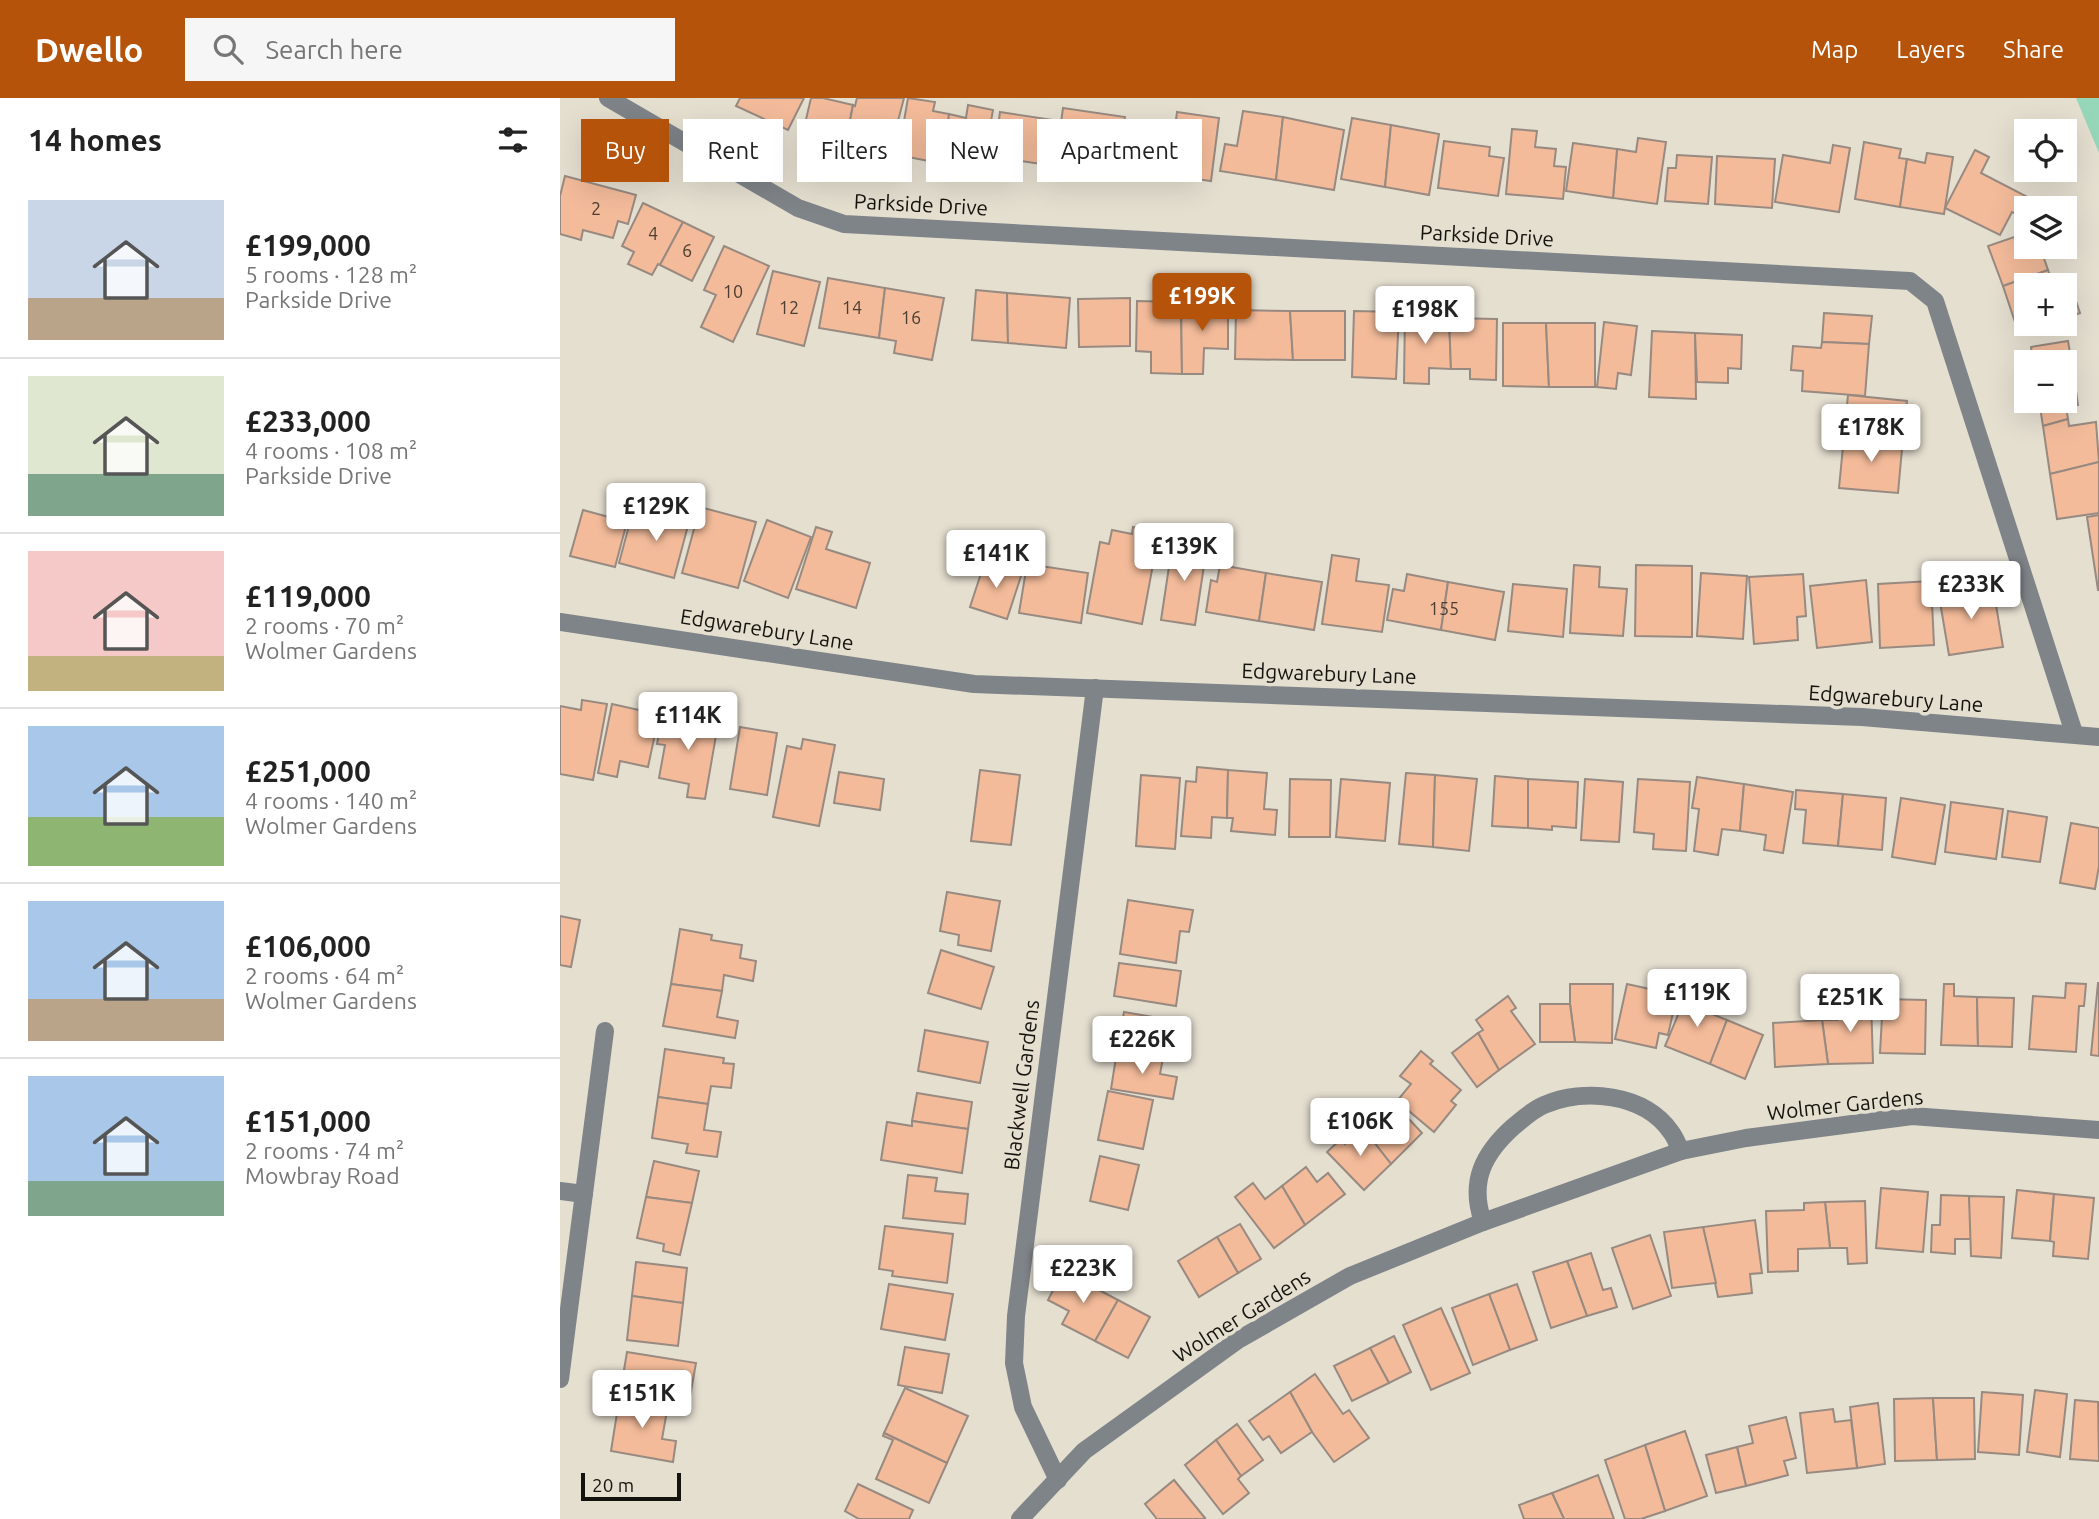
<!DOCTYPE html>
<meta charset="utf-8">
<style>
:root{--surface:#fff;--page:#f6f6f6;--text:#222;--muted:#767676;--line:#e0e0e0;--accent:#b45309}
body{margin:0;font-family:Ubuntu,sans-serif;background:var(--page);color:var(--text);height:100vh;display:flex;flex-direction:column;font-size:26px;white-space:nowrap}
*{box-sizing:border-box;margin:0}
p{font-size:23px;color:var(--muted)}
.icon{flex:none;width:38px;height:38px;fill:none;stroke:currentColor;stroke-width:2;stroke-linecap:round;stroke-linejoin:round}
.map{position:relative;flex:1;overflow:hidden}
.side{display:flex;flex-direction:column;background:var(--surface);width:560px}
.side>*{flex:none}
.hud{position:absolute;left:21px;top:21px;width:665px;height:63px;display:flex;gap:14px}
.controls{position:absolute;left:1454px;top:21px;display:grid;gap:14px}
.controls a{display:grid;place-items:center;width:63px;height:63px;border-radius:0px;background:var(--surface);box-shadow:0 7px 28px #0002;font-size:35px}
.scale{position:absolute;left:21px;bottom:18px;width:100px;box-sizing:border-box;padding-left:7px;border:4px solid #15130e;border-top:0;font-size:19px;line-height:24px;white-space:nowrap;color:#15130e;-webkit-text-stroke:5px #e5dfd0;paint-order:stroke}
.price{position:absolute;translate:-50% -60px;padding:0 16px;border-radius:7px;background:#fff;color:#222;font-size:23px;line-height:46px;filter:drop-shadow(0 2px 4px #0008)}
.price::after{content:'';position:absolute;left:50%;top:42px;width:21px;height:16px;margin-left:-10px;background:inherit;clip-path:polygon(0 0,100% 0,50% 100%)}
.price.selected{background:var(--accent);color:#fff}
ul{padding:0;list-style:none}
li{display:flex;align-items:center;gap:21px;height:175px;padding:0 28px}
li+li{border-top:2px solid var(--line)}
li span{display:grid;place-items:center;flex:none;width:196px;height:140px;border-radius:0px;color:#555}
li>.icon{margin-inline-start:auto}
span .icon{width:84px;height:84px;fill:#fffc;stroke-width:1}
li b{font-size:30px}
h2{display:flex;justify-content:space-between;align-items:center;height:84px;padding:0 28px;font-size:30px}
.tag{padding:0 24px;border-radius:0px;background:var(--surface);box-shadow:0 7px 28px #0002;font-size:24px;line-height:63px}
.tag.selected{background:var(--accent);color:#fff}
header{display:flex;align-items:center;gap:42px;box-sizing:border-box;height:98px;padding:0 35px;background:var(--accent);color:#fff}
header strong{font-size:33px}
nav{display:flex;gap:38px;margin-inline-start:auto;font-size:24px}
.search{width:490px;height:63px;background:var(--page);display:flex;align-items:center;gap:18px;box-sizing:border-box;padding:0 24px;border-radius:0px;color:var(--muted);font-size:26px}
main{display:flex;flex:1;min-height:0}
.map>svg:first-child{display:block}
</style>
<header>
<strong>Dwello</strong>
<div class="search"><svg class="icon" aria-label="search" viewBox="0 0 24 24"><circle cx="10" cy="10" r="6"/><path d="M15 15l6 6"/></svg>Search here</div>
<nav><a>Map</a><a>Layers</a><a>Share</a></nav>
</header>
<main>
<section class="side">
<h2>14 homes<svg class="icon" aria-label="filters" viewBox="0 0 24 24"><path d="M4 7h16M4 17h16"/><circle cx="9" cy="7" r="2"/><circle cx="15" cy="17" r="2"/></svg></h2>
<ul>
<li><span style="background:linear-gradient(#c9d6e8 70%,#b9a48a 0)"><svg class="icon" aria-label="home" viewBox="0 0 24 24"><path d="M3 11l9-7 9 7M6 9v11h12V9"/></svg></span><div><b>£199,000</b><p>5 rooms · 128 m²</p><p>Parkside Drive</p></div></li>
<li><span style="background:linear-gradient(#dfe7d0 70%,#7fa58c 0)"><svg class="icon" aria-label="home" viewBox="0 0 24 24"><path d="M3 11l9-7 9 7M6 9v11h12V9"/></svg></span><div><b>£233,000</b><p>4 rooms · 108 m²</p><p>Parkside Drive</p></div></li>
<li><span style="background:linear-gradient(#f6c9c9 75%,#c2b280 0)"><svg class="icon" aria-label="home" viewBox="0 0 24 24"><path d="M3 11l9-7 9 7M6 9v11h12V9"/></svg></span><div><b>£119,000</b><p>2 rooms · 70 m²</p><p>Wolmer Gardens</p></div></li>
<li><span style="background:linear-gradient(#a9c7e8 65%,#8fb573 0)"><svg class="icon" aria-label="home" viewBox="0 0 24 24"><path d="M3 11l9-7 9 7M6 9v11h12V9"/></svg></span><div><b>£251,000</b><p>4 rooms · 140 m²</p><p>Wolmer Gardens</p></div></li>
<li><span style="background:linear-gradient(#a9c7e8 70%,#b9a48a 0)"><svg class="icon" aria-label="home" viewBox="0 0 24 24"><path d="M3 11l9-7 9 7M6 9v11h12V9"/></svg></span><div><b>£106,000</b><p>2 rooms · 64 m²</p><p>Wolmer Gardens</p></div></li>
<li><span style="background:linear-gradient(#a9c7e8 75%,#7fa58c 0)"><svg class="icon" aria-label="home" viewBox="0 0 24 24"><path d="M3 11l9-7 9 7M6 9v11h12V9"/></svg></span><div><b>£151,000</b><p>2 rooms · 74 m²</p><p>Mowbray Road</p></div></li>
</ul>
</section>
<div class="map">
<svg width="1539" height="1421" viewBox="0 0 1539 1421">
<rect width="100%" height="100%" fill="#e5dfd0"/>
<!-- green -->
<polygon fill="#97d7b9" points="1516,0 1539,0 1539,55"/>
<!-- building -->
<g fill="#f3bb9a" stroke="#988a81" stroke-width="2">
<polygon points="180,0 244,0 228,32 176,8"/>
<polygon points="251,0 263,0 293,7 284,54 241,43"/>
<polygon points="297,0 344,0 327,65 284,54 293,7 295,8"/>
<polygon points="348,0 375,4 373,13 389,16 384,66 338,57"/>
<polygon points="408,7 433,12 422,73 384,66 389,16 406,20"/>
<polygon points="503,10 565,19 556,77 495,68"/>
<polygon points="683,13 723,19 716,82 660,73 665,46 677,48"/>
<polygon points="440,14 500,23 495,68 434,59"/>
<polygon points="617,14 659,20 651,83 608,77 610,45 613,45"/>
<polygon points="723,19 784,32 774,92 716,82"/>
<polygon points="792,20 831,27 825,89 781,81"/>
<polygon points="566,26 601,30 599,43 610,45 608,77 561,71"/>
<polygon points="831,27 879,36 869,97 825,89"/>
<polygon points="952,31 977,33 975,49 996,51 994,68 1006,69 1003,101 946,96"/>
<polygon points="1078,40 1106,44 1097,106 1053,100 1057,51 1076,54"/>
<polygon points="884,43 930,49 929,58 944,60 938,98 878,90"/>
<polygon points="1304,44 1341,51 1339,60 1347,61 1340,109 1295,101"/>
<polygon points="1013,45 1057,51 1053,100 1006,93"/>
<polygon points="1273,47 1290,50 1279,114 1215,104 1223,57 1270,65"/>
<polygon points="1415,52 1429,59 1421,75 1475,103 1471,110 1466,110 1466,121 1452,114 1440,137 1385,110"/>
<polygon points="1367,55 1393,59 1384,116 1340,109 1347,61 1365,65"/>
<polygon points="1117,57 1152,59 1148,106 1105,103 1108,70 1116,70"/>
<polygon points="1157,58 1215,61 1212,110 1155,106"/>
<polygon points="5,78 76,97 68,126 58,123 53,140 23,132 21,142 0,136 0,98"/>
<polygon points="83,105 123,124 100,167 98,166 92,177 68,166 74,154 62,148"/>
<polygon points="123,124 154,139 132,183 100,167"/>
<polygon points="1466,135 1466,149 1480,149 1488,172 1443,188 1428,148"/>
<polygon points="164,148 209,168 173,244 141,229 156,197 144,192"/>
<polygon points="1488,172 1493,187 1466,187 1466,226 1488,226 1459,236 1443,188"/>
<polygon points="213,173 260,184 244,248 197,236"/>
<polygon points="268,180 325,190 319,240 259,230"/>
<polygon points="1510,185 1520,215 1505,220 1505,187 1502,187"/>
<polygon points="325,190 384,200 372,262 334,255 336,243 319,240"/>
<polygon points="416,192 447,195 448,245 412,242"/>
<polygon points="447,195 510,200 506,250 448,245"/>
<polygon points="570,200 570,248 519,249 518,201"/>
<polygon points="577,203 621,204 622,276 591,275 591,254 576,253"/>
<polygon points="621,204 668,205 668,251 644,250 643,276 622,276"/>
<polygon points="676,212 730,213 733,262 675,261"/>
<polygon points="730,213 785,213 785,262 733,262"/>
<polygon points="794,213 839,214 836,281 792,279"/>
<polygon points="845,214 870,215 870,220 889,220 891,271 869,270 869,286 844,285"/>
<polygon points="1264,215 1312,218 1309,246 1262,244"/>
<polygon points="889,220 937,221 936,282 910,281 910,271 891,271"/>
<polygon points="1044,224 1077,228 1071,277 1058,275 1056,291 1037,289"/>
<polygon points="943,225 986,225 989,289 943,288"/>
<polygon points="986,225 1035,225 1035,289 989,289"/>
<polygon points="1092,233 1135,235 1136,301 1089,299"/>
<polygon points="1135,235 1182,237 1181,271 1168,270 1168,285 1137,284"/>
<polygon points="1508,243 1513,272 1505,274 1505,264 1473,264 1471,249"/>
<polygon points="1262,244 1309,246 1305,298 1242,293 1243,273 1231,272 1233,248 1261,250"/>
<polygon points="1513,272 1518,307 1506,309 1508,321 1483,328 1479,303 1505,303 1505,274"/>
<polygon points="1288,297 1347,303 1343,340 1284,338"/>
<polygon points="1508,321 1509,328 1536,324 1539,364 1490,376 1483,328"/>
<polygon points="1284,338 1343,340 1338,395 1279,390"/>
<polygon points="1539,364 1539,415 1497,421 1490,376"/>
<polygon points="140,409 196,424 178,490 122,475"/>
<polygon points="94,410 130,420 114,480 59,465 71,420 89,425"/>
<polygon points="23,412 67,424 55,469 10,458"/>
<polygon points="1539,417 1539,492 1538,492 1527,419"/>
<polygon points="207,422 251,439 228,500 184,483"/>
<polygon points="256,429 272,434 266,451 310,465 296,510 236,491"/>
<polygon points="573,429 599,434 582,526 527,515 540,444 549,446 552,432 572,436"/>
<polygon points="613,442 647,448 635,527 601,522"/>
<polygon points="772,457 799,461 796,483 829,487 822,534 762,526"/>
<polygon points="425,463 462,475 447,521 410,509"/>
<polygon points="467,466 528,475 521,525 459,515"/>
<polygon points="660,467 706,475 699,523 646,514 651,482 657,484"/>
<polygon points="1014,467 1040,469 1039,489 1067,491 1063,538 1010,535"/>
<polygon points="1076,467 1132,468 1132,539 1075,538"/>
<polygon points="706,475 762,484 754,532 699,523"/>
<polygon points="1141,475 1187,478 1183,541 1137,538"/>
<polygon points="847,476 888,484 881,532 827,522 833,491 844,493"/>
<polygon points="1243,476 1246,518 1237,519 1238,542 1194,546 1189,479"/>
<polygon points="1306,482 1312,544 1257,550 1250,488"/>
<polygon points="1371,483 1374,547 1320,550 1318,486"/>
<polygon points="888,484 944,494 935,542 881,532"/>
<polygon points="953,486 1007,491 1003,539 948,533"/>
<polygon points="1433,489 1443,549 1389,557 1379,498"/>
<polygon points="22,602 47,606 33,682 0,676 0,608 21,612"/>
<polygon points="52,606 88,614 84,633 95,636 88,669 60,663 57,679 38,675"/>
<polygon points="103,616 158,626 145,701 127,699 129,686 99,680 105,647 97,646"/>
<polygon points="180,629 217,635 207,697 170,691"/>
<polygon points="243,641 275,647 259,728 213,719 227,648 241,651"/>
<polygon points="637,669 668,672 667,720 652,719 651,740 621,738 626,683 636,684"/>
<polygon points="420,672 460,677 451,747 411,743"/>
<polygon points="668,672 707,675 704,711 717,712 715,737 671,733 673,720 667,720"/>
<polygon points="279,674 324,681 320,712 274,705"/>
<polygon points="846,675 875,677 873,749 839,746"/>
<polygon points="581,677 620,680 615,751 576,748"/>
<polygon points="875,677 917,681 909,753 873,749"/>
<polygon points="935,678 968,681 968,730 932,728"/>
<polygon points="1137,679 1184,686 1180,733 1162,731 1158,757 1134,753 1139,711 1132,710"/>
<polygon points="730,681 771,682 770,739 729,739"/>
<polygon points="781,681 830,685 825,743 776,739"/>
<polygon points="968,681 1018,684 1016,730 992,728 992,732 968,730"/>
<polygon points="1025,681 1063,684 1059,744 1021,742"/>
<polygon points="1078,681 1130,684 1126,753 1093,751 1094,736 1074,734"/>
<polygon points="1184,686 1233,694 1223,755 1204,752 1206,737 1180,733"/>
<polygon points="1236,692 1283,696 1278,748 1243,745 1246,712 1235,711"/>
<polygon points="1283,696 1326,700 1322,752 1278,748"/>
<polygon points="1341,700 1385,707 1375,766 1332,759"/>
<polygon points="1391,704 1443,711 1436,761 1385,754"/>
<polygon points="1448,713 1487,719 1480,764 1442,759"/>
<polygon points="1511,725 1539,730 1539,768 1535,791 1500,785"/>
<polygon points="387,794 440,803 431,853 398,847 399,837 380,833"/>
<polygon points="568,802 633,812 629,834 620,833 616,865 560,856"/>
<polygon points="0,818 20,822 11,869 0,867"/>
<polygon points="120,831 152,837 151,842 182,847 180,860 196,863 193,883 164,877 162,893 111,886"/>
<polygon points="381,852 434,869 421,911 368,895"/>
<polygon points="559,865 621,873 616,908 554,898"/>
<polygon points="1506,885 1526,886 1524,908 1519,908 1516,954 1469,951 1473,898 1505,900"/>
<polygon points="1538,885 1539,885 1539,958 1531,957"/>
<polygon points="111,886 162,893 157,919 178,923 175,940 103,928"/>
<polygon points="1010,886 1053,886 1052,945 1015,944 1010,906"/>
<polygon points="1067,886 1117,897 1108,937 1099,935 1096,950 1055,941"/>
<polygon points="1384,886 1394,886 1394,898 1417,899 1418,948 1381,947"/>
<polygon points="1128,893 1157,904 1152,916 1167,922 1150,966 1105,948"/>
<polygon points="948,898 956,910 951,913 975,946 939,972 918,935 923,932 916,922"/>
<polygon points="1417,899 1454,900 1452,949 1418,948"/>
<polygon points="1323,901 1366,902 1365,956 1320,955"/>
<polygon points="1311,902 1313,965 1268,966 1262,922 1277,922 1276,903"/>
<polygon points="980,906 1010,906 1015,944 980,944"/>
<polygon points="564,914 622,924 618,948 605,946 603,960 557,953"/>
<polygon points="1167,922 1203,937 1185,981 1150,966"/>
<polygon points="1262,922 1268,966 1215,969 1213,925"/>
<polygon points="365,932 428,944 420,985 358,973"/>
<polygon points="918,935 939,972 917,989 892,955"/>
<polygon points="105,951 164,960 163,965 174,966 171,990 151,988 148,1006 98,999"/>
<polygon points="557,953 603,960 600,976 617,979 613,1001 551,991"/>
<polygon points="861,953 873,963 870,966 901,992 891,1003 896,1007 874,1034 837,1003 851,986 840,978"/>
<polygon points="548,993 593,1002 583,1051 538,1042"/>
<polygon points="357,995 412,1004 408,1031 352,1023"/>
<polygon points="98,999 148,1006 144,1032 161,1034 157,1059 126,1055 128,1046 92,1040"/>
<polygon points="825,1007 843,1026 848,1020 862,1035 831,1066 802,1029"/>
<polygon points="352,1023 408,1031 402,1075 321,1062 327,1024 352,1028"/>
<polygon points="802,1029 831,1066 804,1092 767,1054 781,1041 785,1046"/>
<polygon points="540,1058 579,1067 568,1112 530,1103"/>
<polygon points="94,1063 139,1073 132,1105 86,1099"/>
<polygon points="746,1069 757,1084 768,1075 785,1096 745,1127 722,1088"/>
<polygon points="348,1077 377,1080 375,1093 408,1096 405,1126 343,1120"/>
<polygon points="693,1085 705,1101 722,1088 745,1127 714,1150 675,1099"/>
<polygon points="1321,1090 1368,1094 1363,1154 1316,1150"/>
<polygon points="1457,1092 1494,1096 1490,1143 1452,1140"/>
<polygon points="1494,1096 1534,1100 1528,1161 1493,1158 1494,1144 1490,1143"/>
<polygon points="1381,1097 1409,1098 1412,1141 1395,1141 1395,1156 1371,1154 1372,1127 1380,1127"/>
<polygon points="1409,1098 1444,1099 1441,1160 1411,1158"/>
<polygon points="86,1099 132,1105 120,1157 103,1153 104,1146 77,1140"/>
<polygon points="1305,1103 1307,1165 1288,1166 1287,1150 1270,1150 1265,1104"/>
<polygon points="1265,1104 1270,1150 1238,1151 1238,1173 1208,1174 1206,1113 1244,1112 1244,1105"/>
<polygon points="1195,1122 1202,1175 1190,1176 1192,1195 1158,1199 1143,1129"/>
<polygon points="680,1126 701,1161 678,1175 657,1139"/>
<polygon points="325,1128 393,1136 387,1185 332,1178 333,1173 319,1171"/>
<polygon points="1143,1129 1156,1185 1112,1190 1104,1134"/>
<polygon points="1090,1137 1111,1198 1073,1211 1052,1150"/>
<polygon points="657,1139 678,1175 639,1199 618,1163"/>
<polygon points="1031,1155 1043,1192 1051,1190 1057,1209 1027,1218 1007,1163"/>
<polygon points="1007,1163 1027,1218 991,1230 973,1174"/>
<polygon points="76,1164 127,1170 123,1205 72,1198"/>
<polygon points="503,1173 558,1202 535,1243 502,1226 509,1213 488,1202"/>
<polygon points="329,1186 393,1196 385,1242 321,1231"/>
<polygon points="957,1186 977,1242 950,1252 929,1196"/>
<polygon points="929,1196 950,1252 913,1267 892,1210"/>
<polygon points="72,1198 123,1205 118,1248 67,1242"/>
<polygon points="558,1202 590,1219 568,1260 535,1243"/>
<polygon points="881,1210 910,1275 871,1292 843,1227"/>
<polygon points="834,1238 851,1274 829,1285 810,1250"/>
<polygon points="345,1249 389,1256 382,1295 338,1287"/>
<polygon points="810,1250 829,1285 792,1303 774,1268"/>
<polygon points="67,1254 136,1265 128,1310 60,1296"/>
<polygon points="755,1276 783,1316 789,1312 809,1340 774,1364 752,1334 730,1294"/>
<polygon points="345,1290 408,1318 387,1365 324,1335"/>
<polygon points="1475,1292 1507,1296 1500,1359 1467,1354"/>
<polygon points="730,1294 752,1334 721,1355 709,1338 703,1342 689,1323"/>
<polygon points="1422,1294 1463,1297 1459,1357 1418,1354"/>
<polygon points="60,1296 108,1307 102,1341 116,1343 113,1364 51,1353"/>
<polygon points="1373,1300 1377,1362 1335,1363 1334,1301"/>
<polygon points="1373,1300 1414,1300 1415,1361 1377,1362"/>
<polygon points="1515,1302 1538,1304 1539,1363 1510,1361"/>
<polygon points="1318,1305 1325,1366 1297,1370 1290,1309"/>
<polygon points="1273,1311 1275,1324 1291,1322 1297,1370 1247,1375 1240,1315"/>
<polygon points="1226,1319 1236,1360 1224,1363 1228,1377 1186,1388 1177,1349 1193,1345 1189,1328"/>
<polygon points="677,1326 703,1362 681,1378 656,1342"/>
<polygon points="1125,1333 1147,1398 1105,1413 1085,1347"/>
<polygon points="324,1335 387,1365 369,1405 316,1381 333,1342 323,1338"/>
<polygon points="656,1342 681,1378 678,1381 689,1395 663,1416 625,1367"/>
<polygon points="1085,1347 1105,1413 1081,1421 1065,1421 1045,1362"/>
<polygon points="1177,1349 1186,1388 1156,1395 1146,1357"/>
<polygon points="1038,1377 1054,1421 1004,1421 992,1395"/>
<polygon points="614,1382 645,1420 643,1421 597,1421 585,1406"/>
<polygon points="298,1386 353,1412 349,1421 299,1421 285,1413"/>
<polygon points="992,1395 1004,1421 964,1421 959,1407"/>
</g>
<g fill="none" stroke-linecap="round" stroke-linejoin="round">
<!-- street -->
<g stroke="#7f8489" stroke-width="18">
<polyline points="48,0 238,110 284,126 1350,183 1375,203 1514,635"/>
<polyline points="0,524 414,586 1302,619 1539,639"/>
<polyline points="0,1093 24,1096"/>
<path d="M923,1124C909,1084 923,1056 953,1029C963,1021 972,1012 984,1007C1024,990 1084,995 1111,1034C1115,1039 1118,1047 1121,1053"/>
<polyline points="0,1281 45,933"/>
<polyline points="498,1382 463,1309 454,1265 456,1218 535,590"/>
<polyline points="460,1421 524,1353 678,1242 790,1178 923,1124 1121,1053 1186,1040 1352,1018 1539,1032"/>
</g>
</g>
<g text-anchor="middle" stroke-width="7" stroke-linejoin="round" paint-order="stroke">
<!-- number labels -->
<g font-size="18" fill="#4c3d31">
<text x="36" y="117">2</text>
<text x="93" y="142">4</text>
<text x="127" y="159">6</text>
<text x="173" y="200">10</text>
<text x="229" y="216">12</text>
<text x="292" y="216">14</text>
<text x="351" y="226">16</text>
<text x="884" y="517">155</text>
</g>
<!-- street labels -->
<g font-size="21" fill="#15130e" stroke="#e5dfd0">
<text transform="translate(361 107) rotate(3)" y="7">Parkside Drive</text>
<text transform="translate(927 138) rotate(3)" y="7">Parkside Drive</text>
<text transform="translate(207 532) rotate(9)" y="7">Edgwarebury Lane</text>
<text transform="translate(769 576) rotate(2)" y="7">Edgwarebury Lane</text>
<text transform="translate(1336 601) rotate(4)" y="7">Edgwarebury Lane</text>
<text transform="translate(462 987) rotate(-83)" y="7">Blackwell Gardens</text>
<text transform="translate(1285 1007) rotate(-6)" y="7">Wolmer Gardens</text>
<text transform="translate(682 1218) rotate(-32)" y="7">Wolmer Gardens</text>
</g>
</g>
</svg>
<div class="controls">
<a><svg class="icon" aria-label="locate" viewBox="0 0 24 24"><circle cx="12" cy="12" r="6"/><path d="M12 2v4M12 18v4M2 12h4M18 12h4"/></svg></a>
<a><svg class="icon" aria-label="layers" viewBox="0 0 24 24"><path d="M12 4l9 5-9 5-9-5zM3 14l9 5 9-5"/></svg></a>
<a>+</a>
<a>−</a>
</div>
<div class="scale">20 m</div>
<b class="price selected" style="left:642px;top:235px">£199K</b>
<b class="price" style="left:865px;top:248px">£198K</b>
<b class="price" style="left:1311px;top:366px">£178K</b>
<b class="price" style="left:96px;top:445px">£129K</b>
<b class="price" style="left:624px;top:485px">£139K</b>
<b class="price" style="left:436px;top:492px">£141K</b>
<b class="price" style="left:1411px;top:523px">£233K</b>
<b class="price" style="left:128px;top:654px">£114K</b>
<b class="price" style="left:1137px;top:931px">£119K</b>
<b class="price" style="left:1290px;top:936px">£251K</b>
<b class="price" style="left:582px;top:978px">£226K</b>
<b class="price" style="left:800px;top:1060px">£106K</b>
<b class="price" style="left:523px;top:1207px">£223K</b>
<b class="price" style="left:82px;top:1332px">£151K</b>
<div class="hud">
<a class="tag selected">Buy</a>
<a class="tag">Rent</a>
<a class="tag">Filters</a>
<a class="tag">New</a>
<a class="tag">Apartment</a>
</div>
</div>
</main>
